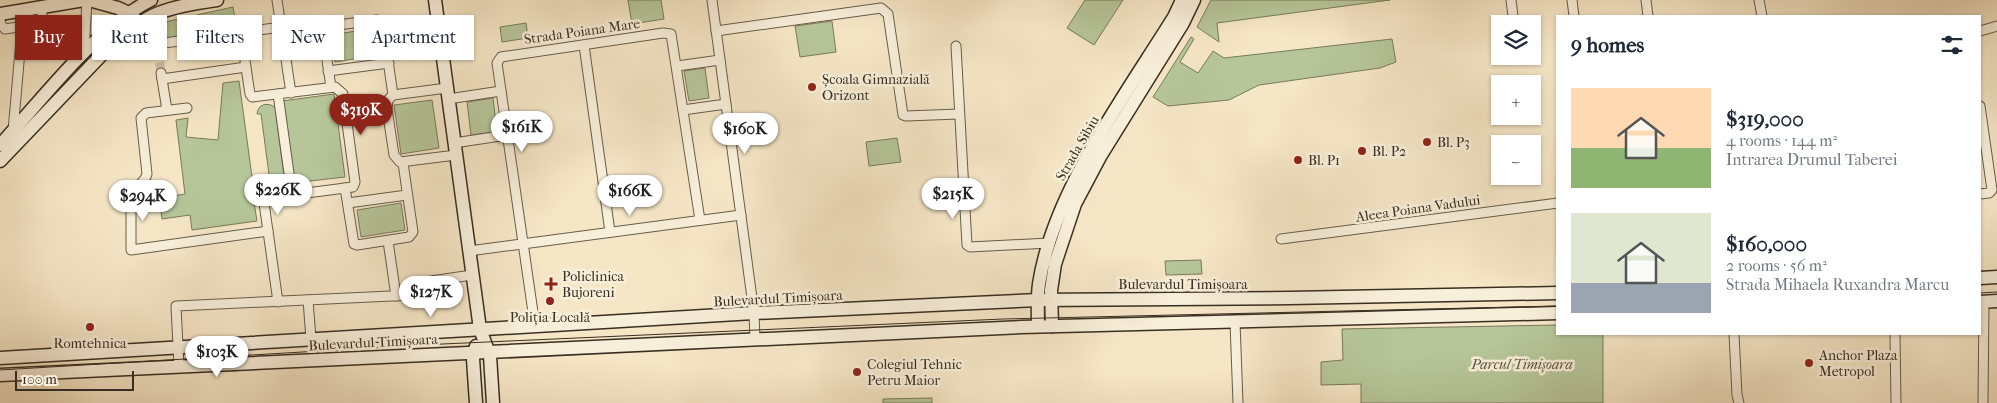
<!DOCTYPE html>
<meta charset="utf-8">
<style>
:root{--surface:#fff;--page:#f2f2f3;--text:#1f2937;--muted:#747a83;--accent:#8f2418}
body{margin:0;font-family:"IM FELL French Canon",serif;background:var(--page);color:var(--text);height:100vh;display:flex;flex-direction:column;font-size:19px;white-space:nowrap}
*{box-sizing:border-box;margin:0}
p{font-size:16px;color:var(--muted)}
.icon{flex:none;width:28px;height:28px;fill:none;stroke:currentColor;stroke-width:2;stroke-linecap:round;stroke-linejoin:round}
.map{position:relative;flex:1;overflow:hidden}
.panel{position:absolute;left:1556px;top:15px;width:425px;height:320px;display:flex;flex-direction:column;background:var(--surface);border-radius:0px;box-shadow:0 1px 4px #0004}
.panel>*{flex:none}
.top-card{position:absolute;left:15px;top:15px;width:475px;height:45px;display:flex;gap:10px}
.fabs{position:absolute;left:1491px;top:15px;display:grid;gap:10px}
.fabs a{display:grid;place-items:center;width:50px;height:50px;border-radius:0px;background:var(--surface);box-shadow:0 1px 4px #0004;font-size:25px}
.scale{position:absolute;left:15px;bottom:12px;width:119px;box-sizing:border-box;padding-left:5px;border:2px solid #392e21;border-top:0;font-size:14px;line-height:18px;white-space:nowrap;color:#392e21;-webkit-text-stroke:4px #f8efda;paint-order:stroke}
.price{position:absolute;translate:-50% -42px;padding:0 11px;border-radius:18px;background:#fff;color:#222;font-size:16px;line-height:32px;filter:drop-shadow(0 1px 2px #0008)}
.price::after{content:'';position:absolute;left:50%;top:30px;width:15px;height:11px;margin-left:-8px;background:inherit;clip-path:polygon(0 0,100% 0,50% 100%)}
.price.on{background:var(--accent);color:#fff}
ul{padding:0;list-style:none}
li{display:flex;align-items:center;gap:15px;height:125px;padding:0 15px}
li span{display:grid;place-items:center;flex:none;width:140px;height:100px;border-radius:0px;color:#555}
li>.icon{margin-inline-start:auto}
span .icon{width:60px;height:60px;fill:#fffc;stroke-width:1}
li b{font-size:21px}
h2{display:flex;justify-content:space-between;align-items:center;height:60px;padding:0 15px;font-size:21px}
.chip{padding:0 18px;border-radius:0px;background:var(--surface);box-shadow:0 1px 4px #0004;font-size:18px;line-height:45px}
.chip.on{background:var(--accent);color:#fff}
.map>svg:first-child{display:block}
</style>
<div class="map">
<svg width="1997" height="403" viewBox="0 0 1997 403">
<rect width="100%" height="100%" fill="#f5e6c6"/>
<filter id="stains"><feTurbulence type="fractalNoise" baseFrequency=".004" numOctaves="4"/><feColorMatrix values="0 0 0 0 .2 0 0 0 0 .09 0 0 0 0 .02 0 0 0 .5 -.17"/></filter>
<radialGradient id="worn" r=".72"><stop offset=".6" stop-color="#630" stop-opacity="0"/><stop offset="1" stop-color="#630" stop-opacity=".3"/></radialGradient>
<!-- green -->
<g fill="#b6c699" stroke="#787a5d">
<polygon points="628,0 661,0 664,19 632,24"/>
<polygon points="1085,0 1123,0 1094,45 1067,28"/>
<polygon points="1211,0 1390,0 1217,23 1219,42 1197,27"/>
<polygon points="233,7 237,30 159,42 156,24"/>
<polygon points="832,21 836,52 800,57 795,26"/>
<polygon points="526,23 528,38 502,42 500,27"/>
<polygon points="375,28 379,55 335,62 331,35"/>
<polygon points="1191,37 1194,39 1180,62 1198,73 1213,51 1224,58 1392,39 1396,62 1380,68 1259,85 1229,100 1168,106 1153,97"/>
<polygon points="705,68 709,98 689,101 684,71"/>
<path d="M239,81L253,184L270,182L261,114H257C258,104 267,102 275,107L286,191L253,196L257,221L192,230L190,215L162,219L159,198L185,194L176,120L188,118L186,137L218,140L223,83Z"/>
<polygon points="334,94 345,177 293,183 282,101"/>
<polygon points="493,98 497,132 471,135 467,102"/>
<polygon points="432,100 439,148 401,154 394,105"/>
<polygon points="897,138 901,162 869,166 866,142"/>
<polygon points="401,203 405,230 361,237 357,210"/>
<polygon points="1201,260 1202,274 1166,275 1165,261"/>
<polygon points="1557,325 1558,334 1603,334 1603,403 1361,403 1361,384 1321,385 1321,362 1343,360 1342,329"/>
<polygon points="932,398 932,403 883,403 883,399"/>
</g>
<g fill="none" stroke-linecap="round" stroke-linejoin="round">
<!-- street-tunnel -->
<g stroke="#cfc1a5" stroke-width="9" stroke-dasharray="9 4.5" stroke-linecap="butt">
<polyline points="242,38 245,61"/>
<polyline points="158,49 161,73"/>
</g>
<!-- street casing -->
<g stroke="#685c4a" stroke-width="11">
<g id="street">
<polyline points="277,0 291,93"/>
<polyline points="712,0 754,313 755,340"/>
<polyline points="1511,0 1514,24"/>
<polyline points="1572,0 1574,16"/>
<polyline points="1646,0 1648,16"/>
<polyline points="1759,0 1762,16"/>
<polyline points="153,14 158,49"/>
<polyline points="0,20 1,25 5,29 38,24 42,19 42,8"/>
<polyline points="716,31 881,8 888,14 903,115 906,116 959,114"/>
<polyline points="1980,31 1997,26"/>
<polyline points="157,44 281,27"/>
<polyline points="584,45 610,232"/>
<polyline points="956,46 967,245 970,247 1049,243"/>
<polyline points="84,54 87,0"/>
<polyline points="245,61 250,94 252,97 335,87 343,94 355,182 353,187 268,198 264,203 278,302"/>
<polyline points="677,66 720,60"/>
<polyline points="328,71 389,63"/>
<polyline points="161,73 167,110"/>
<polyline points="162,79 246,67"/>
<polyline points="331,87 322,27 377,20 383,26 393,95"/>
<polyline points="447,88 393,95 388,100 387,109 394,155 400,162 456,155"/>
<polyline points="278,94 292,195"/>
<polyline points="448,99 501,91"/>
<polyline points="1980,106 1992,190 1989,193 1980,194"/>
<path d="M187,108L146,113L141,118L147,174C145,183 135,186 131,194V250L268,231"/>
<polyline points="683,110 726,104"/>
<polyline points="13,131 22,28"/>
<polyline points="454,143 507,135"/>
<polyline points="345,188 354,244 357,245 409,237 413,232 403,163"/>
<polyline points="348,203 407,195"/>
<polyline points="1281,239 1558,203"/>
<polyline points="388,241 396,296"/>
<polyline points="469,251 741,215"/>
<polyline points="308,300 311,339"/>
<polyline points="1235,322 1238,403"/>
<polyline points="535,326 497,63 501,57 663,33 671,34 700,220"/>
<polyline points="1734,334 1737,395 1739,403"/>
<polyline points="1895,334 1896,403"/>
<polyline points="179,366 176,306 413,295 417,294 431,281 472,275"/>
<polyline points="1983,403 1984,302"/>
</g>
</g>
<!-- secondary casing -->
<g stroke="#392e21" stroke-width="15">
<g id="secondary">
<polyline points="89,0 118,8 133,15"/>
<polyline points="435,0 480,329 490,356 493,403"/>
<polyline points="0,14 84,0"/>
<path d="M0,145C43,99 95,28 151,0"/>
<path d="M0,161L110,46C149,12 166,7 217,0"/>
<polyline points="1980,278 1997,277"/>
<polyline points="1980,302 1997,301"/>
<path d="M1038,326C1038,313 1037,298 1039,284C1053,192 1125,96 1174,17L1182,0"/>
<polyline points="1052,326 1051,290 1055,264 1075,204 1101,155 1183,23 1194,0"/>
<polyline points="0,358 754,313 1038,300 1289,298 1558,293"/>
<polyline points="0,375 1021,327 1558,313"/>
<polyline points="476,403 473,359 476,346"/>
</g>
</g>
<!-- street -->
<use href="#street" stroke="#f8efda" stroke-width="9"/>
<!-- secondary -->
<use href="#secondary" stroke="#f8efda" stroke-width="12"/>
<!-- tram -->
<g stroke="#392e21" stroke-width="1">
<polyline points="1980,293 1997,292"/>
<polyline points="0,370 420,345 1003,319 1558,306"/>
</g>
</g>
<!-- markers -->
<g fill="#8f2418" stroke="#f8efda" stroke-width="2">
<circle cx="812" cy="87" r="5"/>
<circle cx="1427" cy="142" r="5"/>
<circle cx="1362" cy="151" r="5"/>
<circle cx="1298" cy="160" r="5"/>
<path d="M548.5 276.5h5v5h5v5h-5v5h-5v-5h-5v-5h5z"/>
<circle cx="550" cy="301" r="5"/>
<circle cx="90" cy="327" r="5"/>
<circle cx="1809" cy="363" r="5"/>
<circle cx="857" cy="372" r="5"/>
</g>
<g text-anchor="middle" stroke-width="5" stroke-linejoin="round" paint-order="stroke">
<!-- street labels -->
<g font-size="14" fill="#392e21" stroke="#f8efda">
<text transform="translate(582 31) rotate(-8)" y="5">Strada Poiana Mare</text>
<text transform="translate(1077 148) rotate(-60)" y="5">Strada Sibiu</text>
<text transform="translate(1418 208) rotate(-8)" y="5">Aleea Poiana Vadului</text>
<text x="1183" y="289">Bulevardul Timișoara</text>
<text transform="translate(778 298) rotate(-3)" y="5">Bulevardul Timișoara</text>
<text transform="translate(373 342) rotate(-3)" y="5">Bulevardul Timișoara</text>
</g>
<!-- poi labels -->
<g font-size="14" fill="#392e21" stroke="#f8efda" text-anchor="start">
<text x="822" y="84">Școala Gimnazială<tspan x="822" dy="16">Orizont</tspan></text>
<text x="1437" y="147">Bl. P3</text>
<text x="1372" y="156">Bl. P2</text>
<text x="1308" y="165">Bl. P1</text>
<text x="562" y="281">Policlinica<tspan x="562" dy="16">Bujoreni</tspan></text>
<text x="550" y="322" text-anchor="middle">Poliția Locală</text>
<text x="90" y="348" text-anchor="middle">Romtehnica</text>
<text x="1819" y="360">Anchor Plaza<tspan x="1819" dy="16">Metropol</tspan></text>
<text x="867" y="369">Colegiul Tehnic<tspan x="867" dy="16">Petru Maior</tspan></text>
</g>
<!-- park labels -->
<g font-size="14" font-style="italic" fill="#58543f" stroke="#f8efda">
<text x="1522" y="369">Parcul Timișoara</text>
</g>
</g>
<rect width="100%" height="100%" filter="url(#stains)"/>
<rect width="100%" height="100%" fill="url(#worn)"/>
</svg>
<div class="fabs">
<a><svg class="icon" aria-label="layers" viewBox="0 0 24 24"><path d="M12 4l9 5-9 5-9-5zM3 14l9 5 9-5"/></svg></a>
<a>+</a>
<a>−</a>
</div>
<div class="scale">100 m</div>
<b class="price on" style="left:361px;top:136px">$319K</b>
<b class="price" style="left:522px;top:153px">$161K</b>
<b class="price" style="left:745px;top:155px">$160K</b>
<b class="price" style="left:278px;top:216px">$226K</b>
<b class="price" style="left:630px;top:217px">$166K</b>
<b class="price" style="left:953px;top:220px">$215K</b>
<b class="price" style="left:143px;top:222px">$294K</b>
<b class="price" style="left:431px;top:318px">$127K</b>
<b class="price" style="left:217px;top:378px">$103K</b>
<div class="top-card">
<a class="chip on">Buy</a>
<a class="chip">Rent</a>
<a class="chip">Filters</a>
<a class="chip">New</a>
<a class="chip">Apartment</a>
</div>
<section class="panel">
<h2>9 homes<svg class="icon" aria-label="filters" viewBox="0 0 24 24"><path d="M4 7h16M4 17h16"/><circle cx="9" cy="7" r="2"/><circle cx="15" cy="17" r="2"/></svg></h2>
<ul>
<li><span style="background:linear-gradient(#ffd9b3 60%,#8fb573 0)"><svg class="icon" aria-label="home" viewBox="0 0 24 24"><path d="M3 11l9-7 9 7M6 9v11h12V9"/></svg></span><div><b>$319,000</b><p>4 rooms · 144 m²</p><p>Intrarea Drumul Taberei</p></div></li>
<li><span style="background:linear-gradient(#dfe7d0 70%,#9aa5b1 0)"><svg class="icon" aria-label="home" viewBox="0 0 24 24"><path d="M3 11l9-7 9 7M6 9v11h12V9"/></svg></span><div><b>$160,000</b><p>2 rooms · 56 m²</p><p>Strada Mihaela Ruxandra Marcu</p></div></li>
</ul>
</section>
</div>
